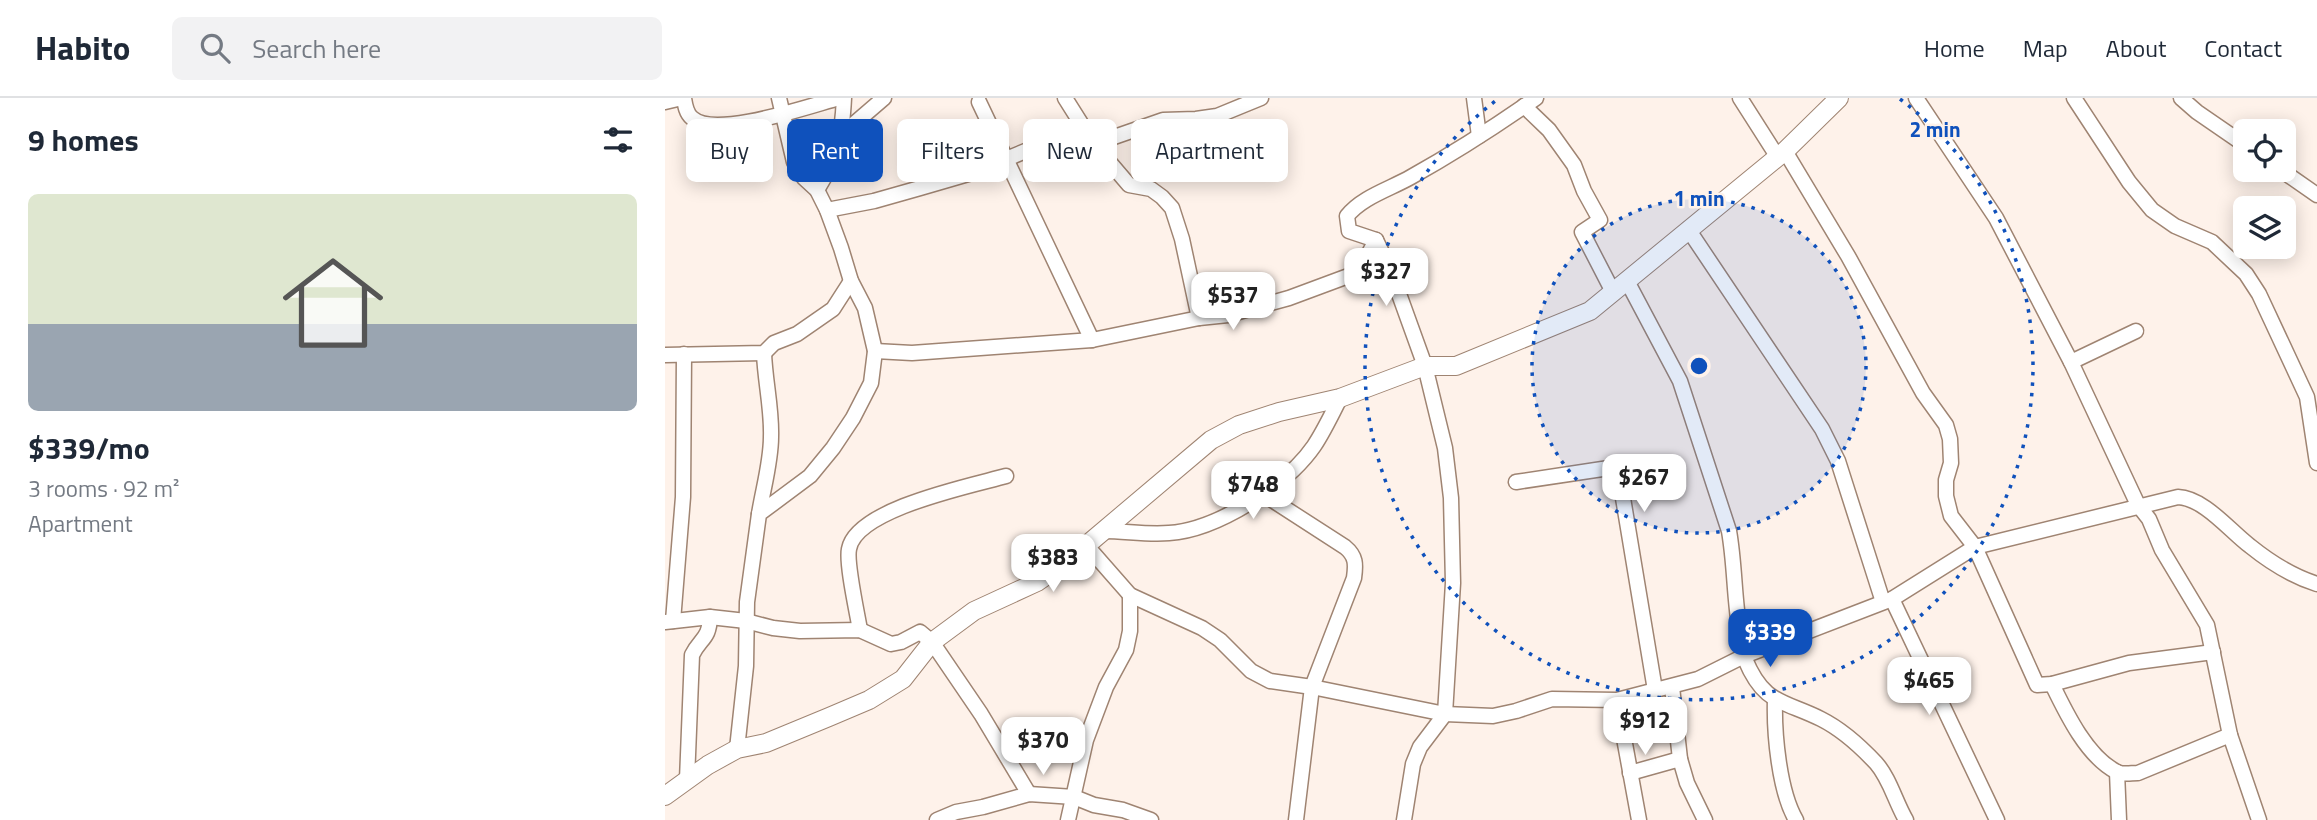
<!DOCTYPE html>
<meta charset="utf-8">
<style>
:root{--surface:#fff;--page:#f2f2f3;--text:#1f2937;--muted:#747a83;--line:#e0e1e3;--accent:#0f51bc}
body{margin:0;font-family:"Titillium Web",sans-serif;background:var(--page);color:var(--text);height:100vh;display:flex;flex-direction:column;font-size:26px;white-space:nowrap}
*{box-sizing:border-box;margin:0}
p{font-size:23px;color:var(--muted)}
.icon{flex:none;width:38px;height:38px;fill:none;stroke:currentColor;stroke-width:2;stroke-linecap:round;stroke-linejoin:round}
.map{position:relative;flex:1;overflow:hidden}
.side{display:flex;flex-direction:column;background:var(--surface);width:665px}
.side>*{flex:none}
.guide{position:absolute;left:21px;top:21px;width:665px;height:63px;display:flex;gap:14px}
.buttons{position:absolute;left:1568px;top:21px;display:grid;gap:14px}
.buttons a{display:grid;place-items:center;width:63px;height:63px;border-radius:10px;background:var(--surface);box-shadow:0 4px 18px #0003;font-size:35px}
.price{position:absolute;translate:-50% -60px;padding:0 16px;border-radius:14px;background:#fff;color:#222;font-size:23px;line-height:46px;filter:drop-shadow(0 2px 4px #0008)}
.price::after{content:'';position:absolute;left:50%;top:42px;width:21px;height:16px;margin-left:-10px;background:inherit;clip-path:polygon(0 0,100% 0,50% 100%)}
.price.active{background:var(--accent);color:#fff}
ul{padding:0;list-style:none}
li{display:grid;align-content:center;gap:14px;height:371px;padding:0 28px}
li+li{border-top:2px solid var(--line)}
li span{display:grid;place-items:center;height:217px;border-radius:10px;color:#555}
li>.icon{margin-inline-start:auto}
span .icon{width:126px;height:126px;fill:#fffc;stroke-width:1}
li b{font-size:30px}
h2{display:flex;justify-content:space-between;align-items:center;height:84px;padding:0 28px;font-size:30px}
.tag{padding:0 24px;border-radius:10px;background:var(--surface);box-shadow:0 4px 18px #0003;font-size:24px;line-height:63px}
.tag.active{background:var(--accent);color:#fff}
header{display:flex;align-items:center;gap:42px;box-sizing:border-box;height:98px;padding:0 35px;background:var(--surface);border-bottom:2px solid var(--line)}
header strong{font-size:33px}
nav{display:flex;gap:38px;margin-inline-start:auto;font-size:24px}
.search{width:490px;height:63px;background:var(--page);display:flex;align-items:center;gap:18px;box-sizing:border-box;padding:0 24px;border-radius:10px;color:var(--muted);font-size:26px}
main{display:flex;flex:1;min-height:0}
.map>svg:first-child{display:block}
</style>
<header>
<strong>Habito</strong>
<div class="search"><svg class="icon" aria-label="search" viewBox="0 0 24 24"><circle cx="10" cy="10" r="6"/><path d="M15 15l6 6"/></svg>Search here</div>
<nav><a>Home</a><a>Map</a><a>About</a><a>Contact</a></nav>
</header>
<main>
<section class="side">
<h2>9 homes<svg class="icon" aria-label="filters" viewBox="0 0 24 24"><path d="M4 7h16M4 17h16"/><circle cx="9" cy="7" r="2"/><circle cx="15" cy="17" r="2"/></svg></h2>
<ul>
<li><span style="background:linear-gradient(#dfe7d0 60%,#9aa5b1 0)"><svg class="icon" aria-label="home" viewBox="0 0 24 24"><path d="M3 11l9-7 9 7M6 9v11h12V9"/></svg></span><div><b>$339/mo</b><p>3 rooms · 92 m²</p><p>Apartment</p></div></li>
</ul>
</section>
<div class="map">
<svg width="1652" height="722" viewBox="0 0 1652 722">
<rect width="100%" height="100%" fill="#fef2ea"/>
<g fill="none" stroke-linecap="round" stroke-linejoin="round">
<!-- minor casing -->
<g stroke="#9f8472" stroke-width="17">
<g id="minor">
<path d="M19,0C20,7 21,15 27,20C50,41 144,8 174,0"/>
<polyline points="400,0 429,46 464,87 486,91 497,99 507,110 517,141 534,220"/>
<polyline points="809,0 814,38"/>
<polyline points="1075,0 1112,58"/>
<polyline points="1251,0 1331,120 1406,264 1473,407 1484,421 1497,452 1542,527 1565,637 1594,722"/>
<polyline points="1409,0 1464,84 1487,112 1510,128 1547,144 1581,176 1594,196 1642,299 1652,365"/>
<polyline points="1516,0 1532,14 1580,47"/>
<polyline points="0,4 17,0"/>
<polyline points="314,4 427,242"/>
<polyline points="859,8 884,32 909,67 919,93 935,122 917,134 948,194"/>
<polyline points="176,37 219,0"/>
<polyline points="429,46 498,22 531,21 552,18 596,0"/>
<polyline points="1120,53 1183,158 1258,295 1281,327 1285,341 1286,365 1281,382 1281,398 1286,418 1310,449 1372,587 1387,586 1464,565 1548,554"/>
<polyline points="1616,72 1652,97"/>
<path d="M152,92C173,58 177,40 179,0"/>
<polyline points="162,112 209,103 255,90 310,74 370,49 422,35"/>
<polyline points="1023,131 1157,331 1173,363 1218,504"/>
<polyline points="694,174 711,142"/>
<path d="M962,183L1015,283L1064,433C1070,467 1069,501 1075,534C1076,543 1077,553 1080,561C1099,607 1118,602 1156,621C1176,631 1196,649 1211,665C1225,681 1230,703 1241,722"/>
<polyline points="210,253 247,255 427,242 534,220 563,217 624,200 694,174 725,171"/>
<polyline points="0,257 99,255 109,245 132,236 168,211 186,183"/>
<polyline points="1406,264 1471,233"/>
<polyline points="851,384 944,370 950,374 955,382 990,592"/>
<path d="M598,396L680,449C691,458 691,466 689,480L647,589L631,722"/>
<path d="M94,416C98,391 106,364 106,339C107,311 100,283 99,255"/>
<path d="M439,433C460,433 483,437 504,435C552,432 622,387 649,348C659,333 667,316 675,300"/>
<path d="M422,448L465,497L537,530L555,542L586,573L605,583L647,589L780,616L828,618L851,613L887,601L952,602L1033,581L1079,558L1227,501L1310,449L1513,399C1539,400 1565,433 1585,448C1606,465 1627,478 1652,486"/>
<polyline points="1227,501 1332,722"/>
<polyline points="8,523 18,399 19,256"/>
<polyline points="0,524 45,519 81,523 108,530 135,533 195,532 226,546 236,544 255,534 267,544 316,616 364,696"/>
<path d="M195,532C192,514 181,465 184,451C191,411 305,388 341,378"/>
<path d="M1387,586C1401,615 1422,659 1452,674C1458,677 1466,675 1473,675L1565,637"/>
<polyline points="1007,589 1015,661 1022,685 1040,722"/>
<polyline points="952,602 974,722"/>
<path d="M1110,602C1109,635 1114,693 1131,722"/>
<polyline points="72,651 81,568 82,504 94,416 145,378 168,350 188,320 206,285 210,253 200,210 186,183 176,150 162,112 152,92 139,80 129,64 114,0"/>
<polyline points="1452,674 1454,722"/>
<polyline points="965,675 1015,661"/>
<path d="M22,682L27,557C36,539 44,542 45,519"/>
<polyline points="272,722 291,714 318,709 364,696 409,699 429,707 458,712 486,722"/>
<polyline points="403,722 421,642 441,589 461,552 465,533 465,497"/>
<path d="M739,722L748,666L755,649L780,616L788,485L786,400L780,350L760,268L725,171L711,142L684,133L682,118C697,99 725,91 746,79C789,55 831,28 871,0"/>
</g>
</g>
<!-- tertiary casing -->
<g stroke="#9f8472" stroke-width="20">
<polyline id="tertiary" points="0,698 43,667 72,651 101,645 164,619 204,602 238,581 267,544 309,513 372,484 404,462 546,342 574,327 614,314 675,300 760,268 791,268 925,213 1120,53 1174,0"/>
</g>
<!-- minor -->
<use href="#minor" stroke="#fff" stroke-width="14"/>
<!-- tertiary -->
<use href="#tertiary" stroke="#fff" stroke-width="18"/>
</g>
<!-- distance rings -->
<circle cx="1034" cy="268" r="167" fill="#0f51bc" fill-opacity=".12"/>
<g fill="none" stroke="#0f51bc" stroke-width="3.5" stroke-dasharray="3.5 7">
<circle cx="1034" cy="268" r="167"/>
<path d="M1235 1A334 334 0 1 1 833 1"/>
</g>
<circle cx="1034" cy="268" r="10" fill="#0f51bc" stroke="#fef2ea" stroke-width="3.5"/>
<g font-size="21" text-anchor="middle" font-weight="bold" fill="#0f51bc" stroke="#fef2ea" stroke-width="5" stroke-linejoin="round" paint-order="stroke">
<text x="1270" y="39">2 min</text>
<text x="1034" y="108">1 min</text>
</g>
</svg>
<div class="buttons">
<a><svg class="icon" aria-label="locate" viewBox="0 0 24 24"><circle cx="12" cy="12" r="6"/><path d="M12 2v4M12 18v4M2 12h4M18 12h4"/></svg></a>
<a><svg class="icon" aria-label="layers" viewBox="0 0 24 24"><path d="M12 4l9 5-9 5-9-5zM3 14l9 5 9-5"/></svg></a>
</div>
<b class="price" style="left:721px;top:210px">$327</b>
<b class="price" style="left:568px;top:234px">$537</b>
<b class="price" style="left:979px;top:416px">$267</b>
<b class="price" style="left:588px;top:423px">$748</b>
<b class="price" style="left:388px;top:496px">$383</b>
<b class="price active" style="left:1105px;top:571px">$339</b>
<b class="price" style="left:1264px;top:619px">$465</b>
<b class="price" style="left:980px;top:659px">$912</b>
<b class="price" style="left:378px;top:679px">$370</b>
<div class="guide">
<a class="tag">Buy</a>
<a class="tag active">Rent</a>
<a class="tag">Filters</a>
<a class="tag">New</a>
<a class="tag">Apartment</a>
</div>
</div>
</main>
